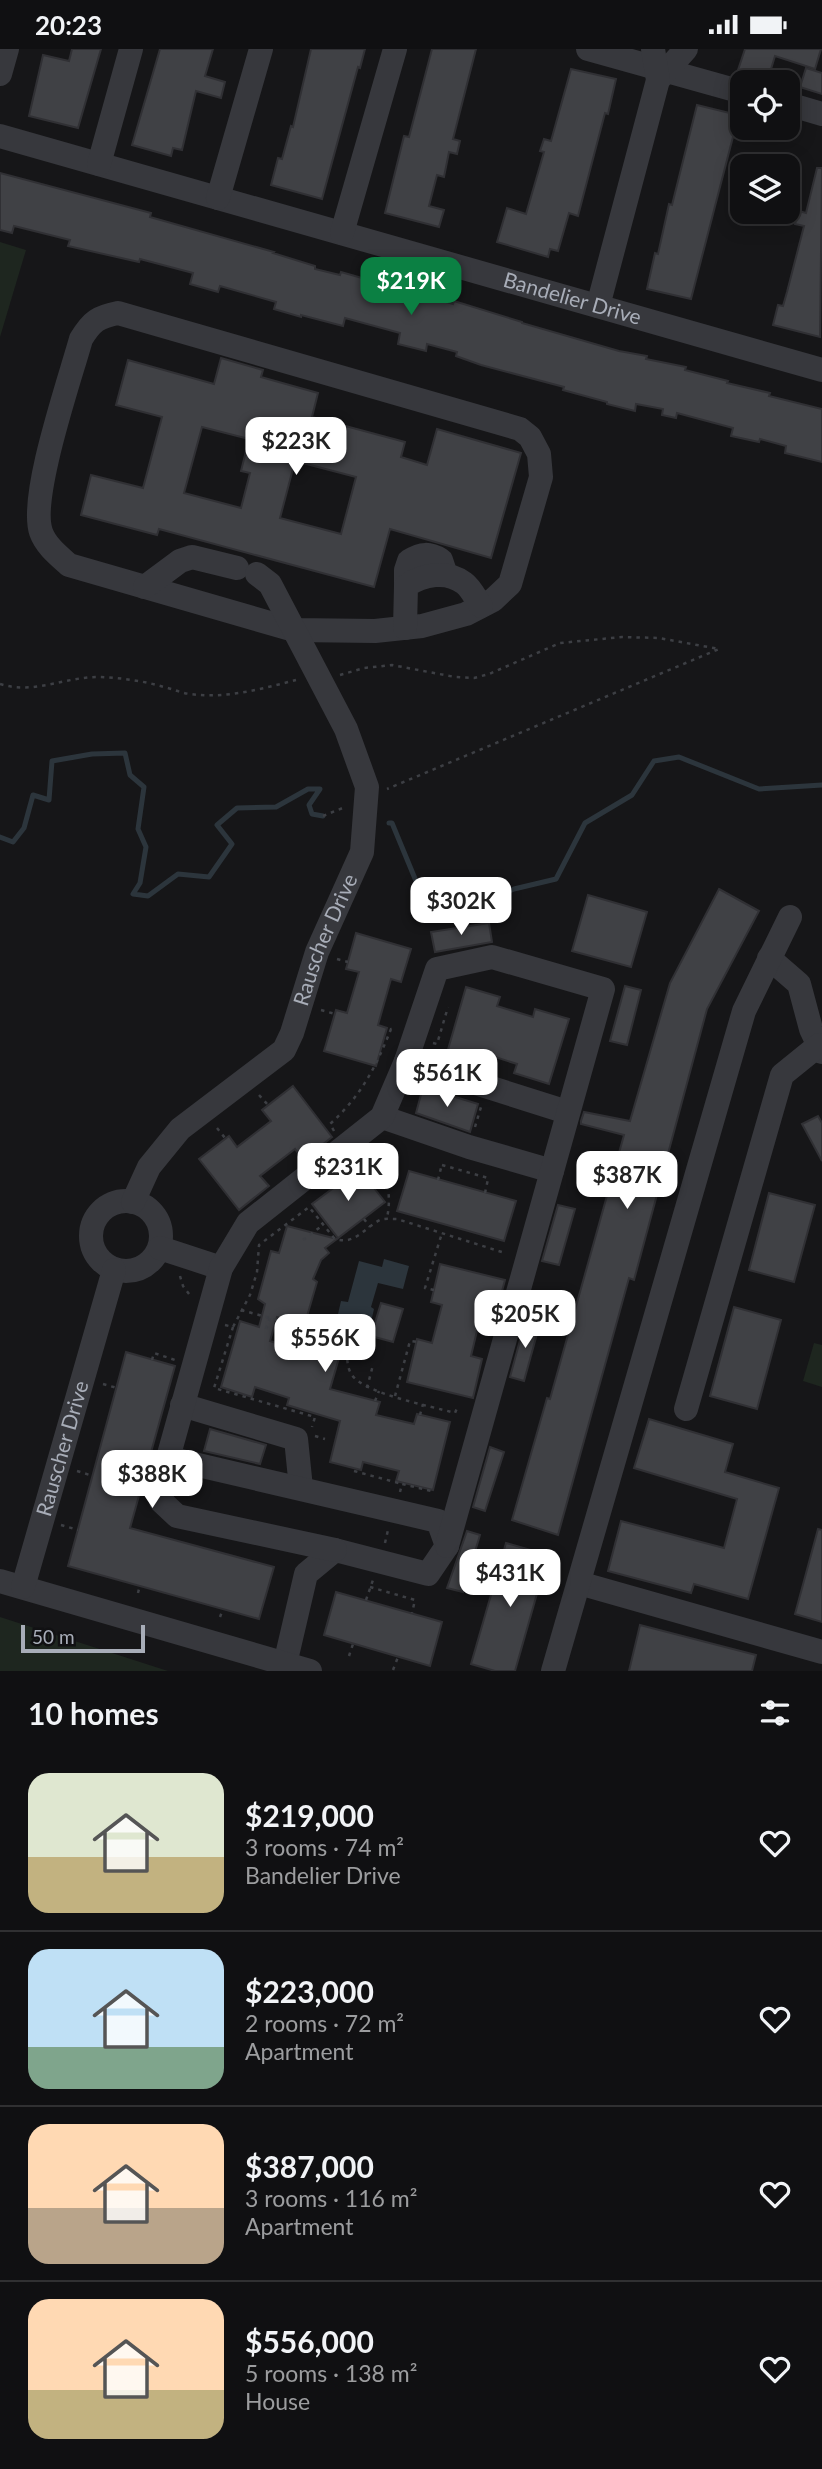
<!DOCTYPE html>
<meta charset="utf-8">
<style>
:root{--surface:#101012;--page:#1e1e20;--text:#f1f3f6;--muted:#9c9d9f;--line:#303032;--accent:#0b8043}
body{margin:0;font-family:Lato,sans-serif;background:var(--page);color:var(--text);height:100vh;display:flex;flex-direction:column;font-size:26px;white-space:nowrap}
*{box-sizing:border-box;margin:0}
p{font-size:23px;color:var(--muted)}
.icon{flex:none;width:38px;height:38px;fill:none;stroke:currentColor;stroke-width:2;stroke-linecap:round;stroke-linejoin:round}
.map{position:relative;height:1622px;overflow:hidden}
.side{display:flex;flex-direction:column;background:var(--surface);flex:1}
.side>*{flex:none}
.controls{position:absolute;left:730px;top:21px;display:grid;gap:14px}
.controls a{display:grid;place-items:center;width:70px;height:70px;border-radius:14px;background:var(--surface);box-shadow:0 4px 18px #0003,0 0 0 2px var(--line);font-size:35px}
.scale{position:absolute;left:21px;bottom:18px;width:124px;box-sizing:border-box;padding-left:7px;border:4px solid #a8adb8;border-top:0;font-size:19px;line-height:24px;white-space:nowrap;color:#a8adb8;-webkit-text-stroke:5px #111113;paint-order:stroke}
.price{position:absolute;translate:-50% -60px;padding:0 16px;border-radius:14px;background:#fff;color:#222;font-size:23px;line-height:46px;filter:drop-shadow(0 2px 4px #0008)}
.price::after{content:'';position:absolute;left:50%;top:42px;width:21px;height:16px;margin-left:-10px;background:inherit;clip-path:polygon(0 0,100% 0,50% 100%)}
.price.active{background:var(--accent);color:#fff}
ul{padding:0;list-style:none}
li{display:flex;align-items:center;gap:21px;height:175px;padding:0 28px}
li+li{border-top:2px solid var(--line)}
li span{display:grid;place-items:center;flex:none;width:196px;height:140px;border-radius:21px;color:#555}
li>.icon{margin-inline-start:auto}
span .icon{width:84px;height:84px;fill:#fffc;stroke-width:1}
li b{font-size:30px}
h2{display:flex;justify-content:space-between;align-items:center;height:84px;padding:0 28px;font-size:30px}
.status{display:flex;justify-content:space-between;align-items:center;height:49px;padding:0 35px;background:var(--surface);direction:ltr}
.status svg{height:19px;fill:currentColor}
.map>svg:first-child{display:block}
</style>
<div class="status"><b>20:23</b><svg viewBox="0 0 49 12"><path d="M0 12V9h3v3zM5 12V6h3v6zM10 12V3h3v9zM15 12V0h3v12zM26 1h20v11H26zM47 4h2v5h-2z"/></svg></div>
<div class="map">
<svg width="822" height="1622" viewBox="0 0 822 1622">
<rect width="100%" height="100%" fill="#161618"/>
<!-- green -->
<g fill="#1e261f">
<polygon points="0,193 26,201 0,288"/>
<polygon points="814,1294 822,1296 822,1338 803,1332"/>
<polygon points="0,1568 168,1622 0,1622"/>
</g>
<!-- water -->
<polygon fill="#2c353c" points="384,1210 409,1217 403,1240 378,1234 371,1258 374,1260 371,1273 361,1271 359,1273 338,1265 341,1252 348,1253 359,1212 382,1218"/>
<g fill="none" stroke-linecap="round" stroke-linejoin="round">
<!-- stream -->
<g stroke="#2c353c" stroke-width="5">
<polyline points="389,774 392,774 423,849 458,860 481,854 514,840 556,830 585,774 632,746 654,712 679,708 759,740 822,736"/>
<polyline points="0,788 13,793 24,779 33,746 49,751 52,712 92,705 125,704 130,726 144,738 138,780 146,798 140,834 133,845 148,847 178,825 209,828 232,795 217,776 237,759 276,758 308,740 320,740 309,756 312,765 323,767"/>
</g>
</g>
<!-- building -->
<g fill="#404145" stroke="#303034" stroke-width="2" fill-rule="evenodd">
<polygon points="72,0 101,0 78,79 29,67 43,6 69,12"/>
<polygon points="160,0 213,0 205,27 225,33 221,49 196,42 182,101 173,99 171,107 132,96"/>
<polygon points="311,0 365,0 360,19 358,18 322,150 271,136 278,109 282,110 291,77 293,78"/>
<polygon points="432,0 476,0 453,90 460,92 457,105 449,103 444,128 437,126 429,157 444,161 439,178 385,164 404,87 409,88"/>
<polygon points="745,0 821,0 815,20 775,7 768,30 738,21"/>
<polygon points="806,19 822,24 822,45 800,38"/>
<polygon points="571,20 616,30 608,65 605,64 578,167 569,164 558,202 550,200 548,208 497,193 507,159 526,165 544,103 540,102 544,90 551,92"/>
<polygon points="697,56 742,67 742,86 734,84 691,250 647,240 655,204 658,205 669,155 672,156"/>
<polygon points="817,119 822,119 820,288 773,276 778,256 783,257 787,243 804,177 795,175 799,162 806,164"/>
<polygon points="0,124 151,164 150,168 274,203 273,204 315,217 315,220 340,226 341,223 453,255 454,252 522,273 522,274 619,302 647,307 646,310 686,318 685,321 728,332 727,334 770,344 769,347 822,360 822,413 785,404 786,397 760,390 759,393 731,387 733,379 677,364 676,369 662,366 663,360 636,355 635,362 607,355 607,353 563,341 564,338 481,316 456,307 457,303 427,295 426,302 398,295 400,284 345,269 343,277 301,266 301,268 274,260 276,253 220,237 218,243 190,235 193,224 140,210 139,213 68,197 70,191 14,177 12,184 0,181"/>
<path d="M221,309L263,321L261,328L318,344L312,368L405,393L401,408L427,416L437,380L521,404L491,509L390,480L374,538L159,480L157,486L81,466L91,426L143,439L162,368L116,356L128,311L214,335ZM202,378L249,390L241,422L250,424L241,459L184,444ZM295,412L356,428L341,485L280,469Z"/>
<polygon points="719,840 759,862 707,960 634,1231 629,1229 558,1486 512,1471 547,1349 550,1350 624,1086 581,1075 581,1072 584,1063 630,1072 670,934"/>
<polygon points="588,846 647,863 631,918 572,902"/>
<polygon points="489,874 492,893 435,903 431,883"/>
<polygon points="356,884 411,900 401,933 391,930 378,976 387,979 376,1017 324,1002 336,961 347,964 359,923 346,920"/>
<polygon points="625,937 641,941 627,996 610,992"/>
<polygon points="466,938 500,948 497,957 533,968 535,960 569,970 549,1035 514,1024 517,1015 483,1004 480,1014 447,1004"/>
<polygon points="293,1037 332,1088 303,1111 295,1100 260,1127 269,1137 239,1161 199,1110 229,1087 237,1098 271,1072 262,1061"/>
<polygon points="423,1038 478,1055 470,1083 416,1064"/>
<polygon points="818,1067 822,1074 822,1112 802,1075"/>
<polygon points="359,1120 385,1153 338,1189 312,1155"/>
<polygon points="409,1122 516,1152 504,1192 397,1162"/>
<polygon points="769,1144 815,1156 794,1233 749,1221"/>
<polygon points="558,1156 575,1160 559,1216 542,1212"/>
<polygon points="287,1177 337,1190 325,1199 329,1204 321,1211 313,1230 317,1233 305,1274 277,1268 270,1292 305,1303 308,1292 341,1302 330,1340 380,1353 376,1366 414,1375 417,1365 450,1373 433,1441 396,1432 399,1422 363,1413 361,1421 330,1413 340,1372 287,1356 289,1349 255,1338 252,1348 221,1338 240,1272 259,1278 265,1255 258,1250 271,1202 279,1204"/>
<polygon points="440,1215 505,1231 495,1268 481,1265 471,1307 482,1310 473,1349 407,1333 417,1290 432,1294 442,1256 431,1253"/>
<polygon points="381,1254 403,1260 393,1293 371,1287"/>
<polygon points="734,1258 781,1271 757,1360 710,1347"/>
<polygon points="526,1269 540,1274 524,1332 510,1328"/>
<polygon points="126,1303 175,1317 130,1479 274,1518 259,1570 68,1517"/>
<polygon points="649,1370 733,1395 725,1423 779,1439 748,1550 694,1535 691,1544 608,1522 621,1472 724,1499 737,1450 634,1419"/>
<polygon points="210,1380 266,1396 260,1415 204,1402"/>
<polygon points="490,1398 504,1403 485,1462 473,1458"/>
<polygon points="818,1480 822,1481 822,1573 795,1565"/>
<polygon points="467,1482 480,1486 463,1543 447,1539"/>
<polygon points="506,1494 548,1506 515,1622 495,1622 471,1615"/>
<polygon points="336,1543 442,1573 430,1617 324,1586"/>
<polygon points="640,1576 756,1606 752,1622 629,1622"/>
</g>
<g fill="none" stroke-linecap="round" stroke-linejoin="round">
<!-- path -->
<g stroke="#3d3f44" stroke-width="2.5" stroke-dasharray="3.5 5" stroke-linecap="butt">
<polyline points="340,626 364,619 392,616 455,628 474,629 489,625 560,594 622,588 659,589 719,600 387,740"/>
<path d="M0,635C35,646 66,627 101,628C122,629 144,632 164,638C173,640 181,644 190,645C226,650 261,640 296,631"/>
<polyline points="323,767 345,758"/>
<polyline points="337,910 348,913"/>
<polyline points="321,961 335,965"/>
<polyline points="433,994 437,995 448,958"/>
<polyline points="259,1046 268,1056"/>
<polyline points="475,1078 481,1058"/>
<polyline points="217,1079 225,1089"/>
<path d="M334,1082L330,1075C361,1047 376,1018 391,980L394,981"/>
<path d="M359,1114L361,1116L373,1107C387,1128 392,1144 387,1169"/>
<polyline points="442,1116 488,1129"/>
<polyline points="438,1131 442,1115"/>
<polyline points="485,1144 488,1130"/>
<polyline points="364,1170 370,1178"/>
<polyline points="303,1191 323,1176"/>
<polyline points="180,1227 183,1237 192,1249"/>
<polyline points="434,1241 425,1239 442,1184"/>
<path d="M241,1261L342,1289C350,1300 344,1315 352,1326C365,1345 431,1357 455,1364L457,1359"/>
<path d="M225,1276L233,1278L250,1246L257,1223L259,1196L309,1158L334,1189C353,1198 364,1179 380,1171C385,1169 391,1170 397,1170L505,1204"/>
<polyline points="233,1278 214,1339 315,1368 312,1378"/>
<polyline points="266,1280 270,1269"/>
<polyline points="312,1293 315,1282"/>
<polyline points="152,1311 154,1304 175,1311"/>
<polyline points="103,1335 117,1339"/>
<polyline points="367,1339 373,1316"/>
<polyline points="395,1347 410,1292 417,1293"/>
<polyline points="375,1352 379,1342"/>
<polyline points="420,1366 423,1355"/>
<polyline points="315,1387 325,1390"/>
<polyline points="77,1422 93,1427"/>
<polyline points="354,1422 402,1435"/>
<polyline points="400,1443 402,1435 431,1442"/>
<polyline points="61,1476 78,1481"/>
<polyline points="385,1494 388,1481"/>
<polyline points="370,1538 415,1551 412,1564"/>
<polyline points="138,1544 140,1536"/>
<polyline points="366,1551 373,1531"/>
<polyline points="220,1568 223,1560"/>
<polyline points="349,1607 353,1595"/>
<polyline points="393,1621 398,1608"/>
</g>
<!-- minor -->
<g stroke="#37383d" stroke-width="24">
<polyline points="588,0 742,43"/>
<polyline points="0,25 7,0"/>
<polyline points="658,31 686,0"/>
<polyline points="788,55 822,65"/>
<path id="s1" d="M0,87L822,321"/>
<polyline points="99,115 131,0"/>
<polyline points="218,149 261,0"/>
<polyline points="342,184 395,0"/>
<polyline points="598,257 658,31 653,0"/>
<path d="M118,264L520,380L530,388L539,405L541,428L510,535L493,551L466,565L422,577L375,582L294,581L69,516C59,507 46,497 41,483C29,448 70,330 81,290C92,272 98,268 118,264Z"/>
<path d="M406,537V521L409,512C422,504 429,504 441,511L446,526"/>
<polyline points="145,538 180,512 192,508 237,519"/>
<path d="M405,579L406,537C423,525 447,521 464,534C471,539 476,550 481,557"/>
<polyline points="769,909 799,935 811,980 822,1003"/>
<polyline points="406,1012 567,1063"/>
<polyline points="382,1068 469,1098 552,1122"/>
<circle cx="126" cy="1187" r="35"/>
<path id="s2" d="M133,1153L149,1118L180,1080L284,1001L292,984L317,903L362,803L367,738L346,680L270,535L257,525"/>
<polyline points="160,1199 221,1219"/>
<polyline points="182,1356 296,1390 301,1439"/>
<polyline points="686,1360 782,1026 819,996"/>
<polyline points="168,1409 438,1472 447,1497 428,1525 335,1501 306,1525 285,1615"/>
<polyline points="335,1501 177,1467 161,1452 168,1409 221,1219 248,1174 382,1068 406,1012 437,920 492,908 603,940 447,1497"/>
<polyline points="0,1532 310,1622"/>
<polyline points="579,1534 822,1603"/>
<path id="s3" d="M23,1538L114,1221"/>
<polyline points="553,1622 744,962 790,868"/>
</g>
</g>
<g text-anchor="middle" stroke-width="6" stroke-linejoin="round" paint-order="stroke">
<!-- street labels -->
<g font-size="21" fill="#a8adb8" stroke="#111113">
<text dy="7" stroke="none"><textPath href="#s1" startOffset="595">Bandelier Drive</textPath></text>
<text dy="7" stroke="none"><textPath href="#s2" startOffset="336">Rauscher Drive</textPath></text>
<text dy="7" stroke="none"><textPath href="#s3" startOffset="144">Rauscher Drive</textPath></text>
</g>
</g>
</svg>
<div class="controls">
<a><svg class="icon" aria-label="locate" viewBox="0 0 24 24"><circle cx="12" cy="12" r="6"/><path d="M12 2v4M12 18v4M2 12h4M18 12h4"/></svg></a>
<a><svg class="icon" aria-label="layers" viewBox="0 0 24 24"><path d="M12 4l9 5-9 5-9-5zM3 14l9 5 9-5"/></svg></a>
</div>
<div class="scale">50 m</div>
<b class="price active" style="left:411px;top:268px">$219K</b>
<b class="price" style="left:296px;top:428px">$223K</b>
<b class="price" style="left:461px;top:888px">$302K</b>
<b class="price" style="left:447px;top:1060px">$561K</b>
<b class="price" style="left:348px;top:1154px">$231K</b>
<b class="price" style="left:627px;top:1162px">$387K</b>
<b class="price" style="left:525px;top:1301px">$205K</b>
<b class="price" style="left:325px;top:1325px">$556K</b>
<b class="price" style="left:152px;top:1461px">$388K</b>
<b class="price" style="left:510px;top:1560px">$431K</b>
</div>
<section class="side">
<h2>10 homes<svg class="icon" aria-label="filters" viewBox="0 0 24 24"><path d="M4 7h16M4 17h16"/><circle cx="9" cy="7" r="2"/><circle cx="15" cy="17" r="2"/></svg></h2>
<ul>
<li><span style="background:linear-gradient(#dfe7d0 60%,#c2b280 0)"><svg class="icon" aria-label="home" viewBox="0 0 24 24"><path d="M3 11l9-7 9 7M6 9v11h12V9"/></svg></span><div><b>$219,000</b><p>3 rooms · 74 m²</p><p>Bandelier Drive</p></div><svg class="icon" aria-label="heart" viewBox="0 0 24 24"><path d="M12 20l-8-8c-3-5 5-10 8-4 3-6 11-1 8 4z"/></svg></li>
<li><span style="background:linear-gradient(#bfe0f5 70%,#7fa58c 0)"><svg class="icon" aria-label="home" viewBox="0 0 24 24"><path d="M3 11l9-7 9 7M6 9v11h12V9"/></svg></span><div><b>$223,000</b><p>2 rooms · 72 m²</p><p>Apartment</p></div><svg class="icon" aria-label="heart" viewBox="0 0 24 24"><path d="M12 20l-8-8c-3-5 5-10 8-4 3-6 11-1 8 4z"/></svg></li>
<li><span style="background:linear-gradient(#ffd9b3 60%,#b9a48a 0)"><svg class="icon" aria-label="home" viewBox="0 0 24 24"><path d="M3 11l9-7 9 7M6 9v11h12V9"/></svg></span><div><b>$387,000</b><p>3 rooms · 116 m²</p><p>Apartment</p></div><svg class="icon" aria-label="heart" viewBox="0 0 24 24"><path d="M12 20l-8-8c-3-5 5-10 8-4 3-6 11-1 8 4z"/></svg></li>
<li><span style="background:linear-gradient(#ffd9b3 65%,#c2b280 0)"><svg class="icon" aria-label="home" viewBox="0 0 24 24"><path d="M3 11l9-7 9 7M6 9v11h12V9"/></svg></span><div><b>$556,000</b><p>5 rooms · 138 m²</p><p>House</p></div><svg class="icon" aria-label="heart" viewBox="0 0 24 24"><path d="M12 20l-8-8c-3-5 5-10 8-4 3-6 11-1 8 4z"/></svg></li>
</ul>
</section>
